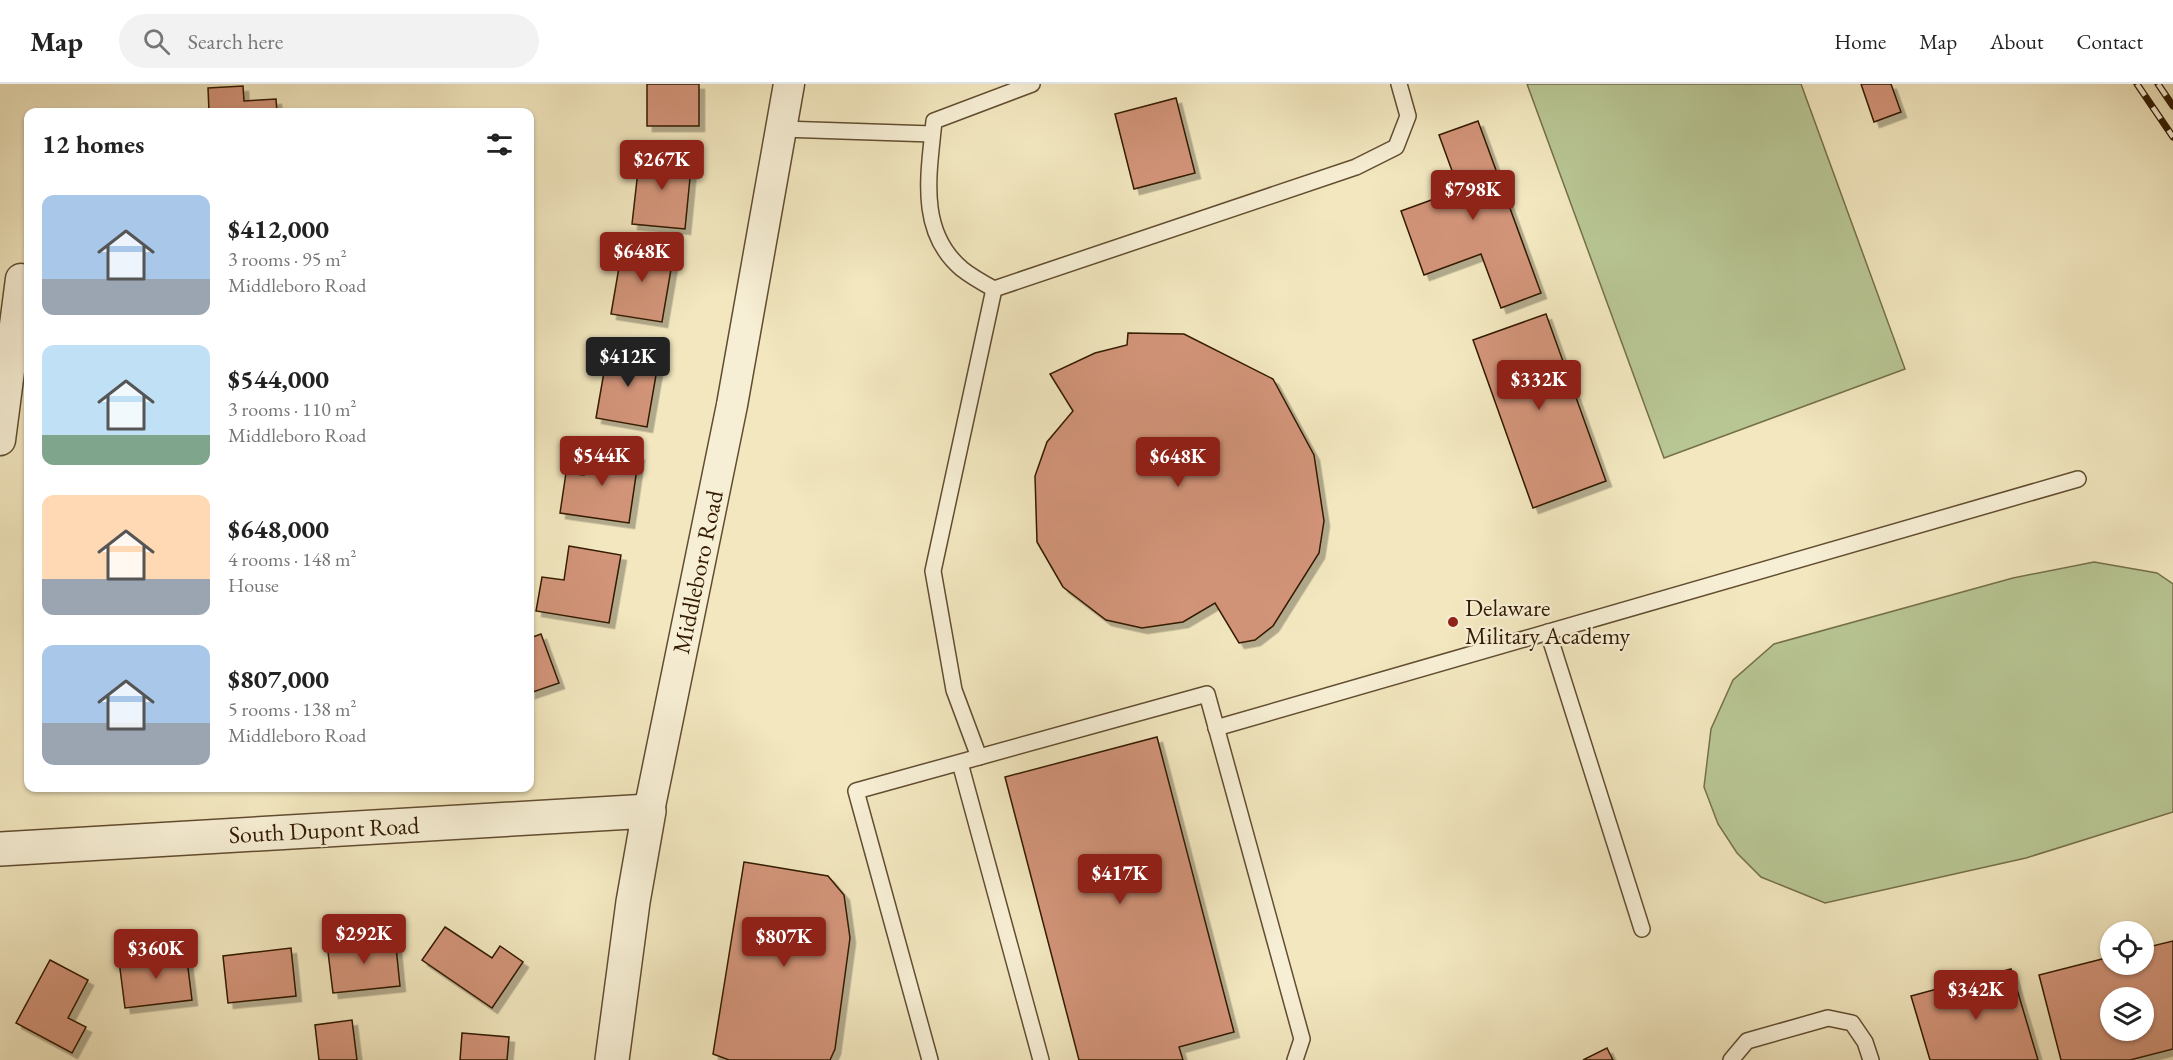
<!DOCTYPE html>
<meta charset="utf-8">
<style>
:root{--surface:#fff;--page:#f2f2f2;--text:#222;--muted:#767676;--line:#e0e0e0;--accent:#8f2418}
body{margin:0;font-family:"EB Garamond",serif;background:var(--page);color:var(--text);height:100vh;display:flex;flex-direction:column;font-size:22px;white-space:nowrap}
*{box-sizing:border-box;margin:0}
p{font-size:20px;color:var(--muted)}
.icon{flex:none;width:33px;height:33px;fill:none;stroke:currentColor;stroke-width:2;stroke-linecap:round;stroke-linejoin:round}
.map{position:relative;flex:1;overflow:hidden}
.drawer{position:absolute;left:24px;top:24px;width:510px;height:684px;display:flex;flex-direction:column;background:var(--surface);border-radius:12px;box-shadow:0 2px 4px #0004}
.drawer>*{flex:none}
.fabs{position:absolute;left:2100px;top:837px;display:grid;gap:12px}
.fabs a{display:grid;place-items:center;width:54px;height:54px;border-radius:50%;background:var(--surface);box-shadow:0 2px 4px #0004;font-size:30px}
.price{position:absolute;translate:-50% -51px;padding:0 14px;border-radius:6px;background:var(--accent);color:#fff;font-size:20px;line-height:39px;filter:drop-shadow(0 2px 3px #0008)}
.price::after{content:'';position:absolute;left:50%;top:36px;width:18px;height:14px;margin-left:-9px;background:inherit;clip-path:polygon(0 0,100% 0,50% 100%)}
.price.current{background:#222;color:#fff}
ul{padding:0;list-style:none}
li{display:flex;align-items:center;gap:18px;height:150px;padding:0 18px}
li span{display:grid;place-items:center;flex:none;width:168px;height:120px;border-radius:12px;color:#555}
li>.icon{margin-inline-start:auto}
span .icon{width:72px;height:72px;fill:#fffc;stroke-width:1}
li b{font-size:26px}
h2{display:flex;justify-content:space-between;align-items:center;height:72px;padding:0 18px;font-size:26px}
header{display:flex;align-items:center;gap:36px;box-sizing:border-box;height:84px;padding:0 30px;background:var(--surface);border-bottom:2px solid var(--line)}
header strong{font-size:28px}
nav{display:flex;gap:33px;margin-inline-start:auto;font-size:21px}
.search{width:420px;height:54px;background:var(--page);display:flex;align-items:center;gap:15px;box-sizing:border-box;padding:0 21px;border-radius:33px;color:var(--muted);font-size:22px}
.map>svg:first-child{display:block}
</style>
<header>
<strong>Map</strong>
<div class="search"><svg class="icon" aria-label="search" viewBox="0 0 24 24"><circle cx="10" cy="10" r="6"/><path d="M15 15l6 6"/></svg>Search here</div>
<nav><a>Home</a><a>Map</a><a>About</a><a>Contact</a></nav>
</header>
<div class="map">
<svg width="2173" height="976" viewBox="0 0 2173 976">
<defs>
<filter id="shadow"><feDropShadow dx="5.5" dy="5.5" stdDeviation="0" flood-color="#0004"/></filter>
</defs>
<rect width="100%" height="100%" fill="#f2e7bf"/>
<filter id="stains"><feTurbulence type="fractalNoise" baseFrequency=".00333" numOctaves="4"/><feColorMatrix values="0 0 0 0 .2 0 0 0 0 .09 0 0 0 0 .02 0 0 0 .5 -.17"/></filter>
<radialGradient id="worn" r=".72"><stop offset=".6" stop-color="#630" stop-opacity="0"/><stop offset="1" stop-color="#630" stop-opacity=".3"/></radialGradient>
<!-- green -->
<g fill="#b8c694" stroke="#75704a" stroke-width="1.5">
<polygon points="1527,0 1801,0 1905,285 1664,374"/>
<polygon points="2094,478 2157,489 2173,500 2173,728 2026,774 1825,819 1761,793 1737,769 1718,740 1704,703 1711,645 1733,596 1774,560 2013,494"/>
</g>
<!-- building -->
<g fill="#d29479" stroke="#321a01" stroke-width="1.5" fill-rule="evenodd" filter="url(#shadow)">
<rect x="647" y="0" width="52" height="42"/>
<polygon points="1861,0 1891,0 1901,28 1874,38"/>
<polygon points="243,2 244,17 276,15 277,28 209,28 208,4"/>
<polygon points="1176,14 1195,89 1134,105 1115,30"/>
<polygon points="1478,37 1541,209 1501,224 1481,170 1424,191 1401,127 1459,106 1439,51"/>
<polygon points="640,69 692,74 685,145 632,140"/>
<polygon points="623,160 674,168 662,238 611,230"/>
<polygon points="1546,230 1606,397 1533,424 1473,256"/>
<polygon points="1128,249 1184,250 1273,295 1314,371 1324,437 1319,469 1273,542 1255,556 1239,559 1215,519 1183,538 1142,544 1106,536 1063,503 1037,458 1035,392 1047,358 1073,327 1050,290 1095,269 1127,261"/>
<polygon points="608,265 659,274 647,343 596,334"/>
<polygon points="588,364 639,371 629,439 560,429 566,389 584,391"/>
<polygon points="569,462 621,471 609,539 536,527 542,493 564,496"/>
<polygon points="541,550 559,599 530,609 530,554"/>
<polygon points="1157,653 1234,948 1179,963 1183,976 1079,976 1005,693"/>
<polygon points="744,778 828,792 844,811 850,854 835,965 830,976 729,976 713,970"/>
<polygon points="445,843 492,874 500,862 523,878 492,924 422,876"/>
<polygon points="395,853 400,902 333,909 327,860"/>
<path d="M2173,857V965L2130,976H2061L2039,891L2110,873V880H2144V864ZM2110,914H2144V946H2110Z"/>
<polygon points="291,864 296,912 228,919 223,872"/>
<polygon points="186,868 192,916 125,924 119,877"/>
<polygon points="50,876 88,896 68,934 86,943 72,969 16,939"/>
<polygon points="2011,885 2038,976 1930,976 1911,912"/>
<polygon points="352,936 357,976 319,976 315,941"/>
<polygon points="462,949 509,953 507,976 460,976"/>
<polygon points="1607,964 1613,976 1583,976"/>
</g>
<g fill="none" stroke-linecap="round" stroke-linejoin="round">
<!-- service casing -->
<g stroke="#624d30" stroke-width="18">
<g id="service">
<polyline points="782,45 932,50"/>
<polyline points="994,205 1356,83 1396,63 1408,32 1399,0"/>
<path d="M994,205C983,199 972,193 962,185C917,147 929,89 934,37L1032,0"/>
<polyline points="1548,548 1642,845"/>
<polyline points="1216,644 2078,395"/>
<polyline points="979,673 954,606 933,487 994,205"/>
<polyline points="960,679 1041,976"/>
<polyline points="930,976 856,707 1207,610 1302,955 1295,976"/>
<polyline points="1731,976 1747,957 1828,934 1852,939 1865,958 1871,976"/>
</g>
</g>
<!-- minor casing -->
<g stroke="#624d30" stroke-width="33">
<g id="minor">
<polyline points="0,356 21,195"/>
<polyline points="649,727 732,321 789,0"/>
</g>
</g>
<!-- tertiary casing -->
<g stroke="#624d30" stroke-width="36">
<polyline id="tertiary" points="0,765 649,727 633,818 612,976"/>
</g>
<!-- service -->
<use href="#service" stroke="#f7efd5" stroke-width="15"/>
<!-- minor -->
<use href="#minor" stroke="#f7efd5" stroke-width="30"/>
<!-- tertiary -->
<use href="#tertiary" stroke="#f7efd5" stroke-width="33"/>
<!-- rail casing -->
<g stroke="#321a01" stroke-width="7">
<g id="rail">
<polyline points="2137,0 2173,53"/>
<polyline points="2158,0 2173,22"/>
</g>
</g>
<!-- rail -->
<use href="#rail" stroke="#f7efd5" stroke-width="4.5" stroke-dasharray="14" stroke-linecap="butt"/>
</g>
<!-- markers -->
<circle fill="#8f2418" stroke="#f7efd5" stroke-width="2" cx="1453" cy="538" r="6"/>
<g text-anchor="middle" stroke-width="4.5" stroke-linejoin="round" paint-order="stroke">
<!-- street labels -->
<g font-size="24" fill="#321a01" stroke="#f7efd5">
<text transform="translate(698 488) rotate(-78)" y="8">Middleboro Road</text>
<text transform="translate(324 746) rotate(-3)" y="8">South Dupont Road</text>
</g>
<!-- poi labels -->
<g font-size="24" fill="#321a01" stroke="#f7efd5" text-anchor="start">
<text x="1465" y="532">Delaware<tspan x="1465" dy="28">Military Academy</tspan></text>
</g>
</g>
<rect width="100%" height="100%" filter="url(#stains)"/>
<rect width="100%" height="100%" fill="url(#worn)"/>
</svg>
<div class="fabs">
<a><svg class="icon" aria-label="locate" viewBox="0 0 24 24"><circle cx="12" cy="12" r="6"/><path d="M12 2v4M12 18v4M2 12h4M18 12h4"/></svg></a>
<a><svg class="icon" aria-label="layers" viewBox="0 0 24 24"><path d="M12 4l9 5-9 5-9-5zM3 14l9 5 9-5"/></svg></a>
</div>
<b class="price" style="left:662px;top:107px">$267K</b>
<b class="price" style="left:1473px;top:137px">$798K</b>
<b class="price" style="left:642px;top:199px">$648K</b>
<b class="price current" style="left:628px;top:304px">$412K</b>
<b class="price" style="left:1539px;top:327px">$332K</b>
<b class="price" style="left:602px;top:403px">$544K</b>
<b class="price" style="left:1178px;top:404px">$648K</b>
<b class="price" style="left:1120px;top:821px">$417K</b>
<b class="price" style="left:364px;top:881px">$292K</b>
<b class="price" style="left:784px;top:884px">$807K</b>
<b class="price" style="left:156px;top:896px">$360K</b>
<b class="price" style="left:1976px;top:937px">$342K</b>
<section class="drawer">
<h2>12 homes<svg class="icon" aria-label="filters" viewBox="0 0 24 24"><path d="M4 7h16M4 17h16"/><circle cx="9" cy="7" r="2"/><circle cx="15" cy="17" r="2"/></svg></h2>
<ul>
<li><span style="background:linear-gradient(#a9c7e8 70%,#9aa5b1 0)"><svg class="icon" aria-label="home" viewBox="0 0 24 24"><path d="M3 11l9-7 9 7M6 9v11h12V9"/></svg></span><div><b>$412,000</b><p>3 rooms · 95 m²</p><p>Middleboro Road</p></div></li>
<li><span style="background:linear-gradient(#bfe0f5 75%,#7fa58c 0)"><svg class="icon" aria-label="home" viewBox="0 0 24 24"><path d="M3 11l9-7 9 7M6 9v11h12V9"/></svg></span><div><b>$544,000</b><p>3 rooms · 110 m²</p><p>Middleboro Road</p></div></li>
<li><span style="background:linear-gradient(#ffd9b3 70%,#9aa5b1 0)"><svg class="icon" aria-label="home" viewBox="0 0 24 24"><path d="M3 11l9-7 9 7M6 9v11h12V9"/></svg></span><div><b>$648,000</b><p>4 rooms · 148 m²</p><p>House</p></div></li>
<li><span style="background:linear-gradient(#a9c7e8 65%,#9aa5b1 0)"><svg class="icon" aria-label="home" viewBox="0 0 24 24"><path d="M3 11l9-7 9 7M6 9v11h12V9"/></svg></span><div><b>$807,000</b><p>5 rooms · 138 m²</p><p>Middleboro Road</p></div></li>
</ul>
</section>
</div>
